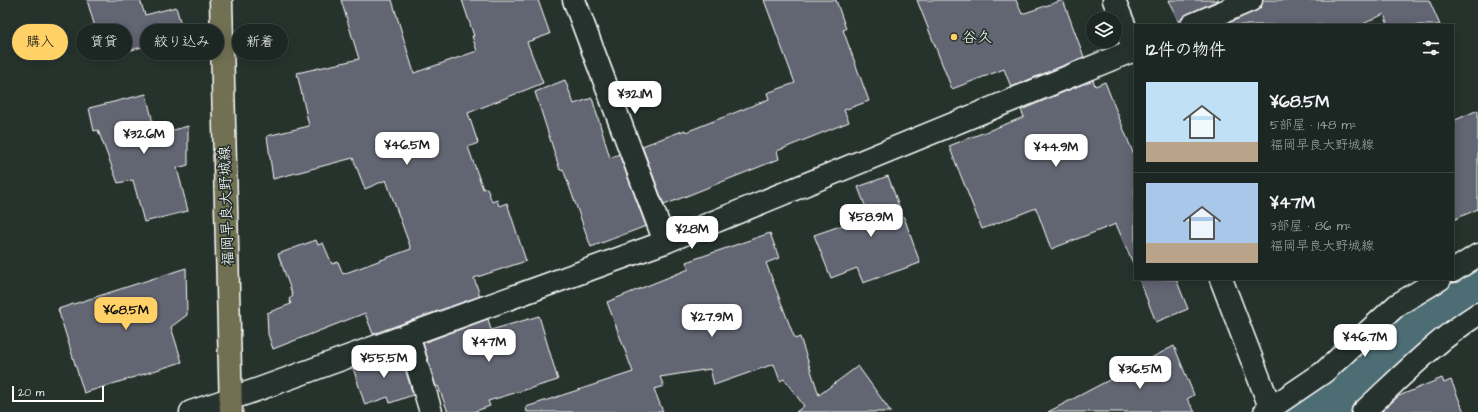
<!DOCTYPE html>
<html lang="ja">
<meta charset="utf-8">
<style>
:root{--surface:#1c2622;--page:#252e2a;--text:#f1f3f6;--muted:#a0a5a5;--line:#3a4340;--accent:#ffd166}
body{margin:0;font-family:"Architects Daughter","Klee One",sans-serif;background:var(--page);color:var(--text);height:100vh;display:flex;flex-direction:column;font-size:15px;white-space:nowrap}
*{box-sizing:border-box;margin:0}
p{font-size:13px;color:var(--muted)}
.icon{flex:none;width:22px;height:22px;fill:none;stroke:currentColor;stroke-width:2;stroke-linecap:round;stroke-linejoin:round}
.map{position:relative;flex:1;overflow:hidden}
.details{position:absolute;left:1134px;top:24px;width:320px;height:256px;display:flex;flex-direction:column;background:var(--surface);border-radius:0px;box-shadow:0 2px 10px #0003,0 0 0 1px var(--line)}
.details>*{flex:none}
.hud{position:absolute;left:12px;top:24px;width:380px;height:36px;display:flex;gap:8px}
.fabs{position:absolute;left:1086px;top:12px;display:grid;gap:8px}
.fabs a{display:grid;place-items:center;width:36px;height:36px;border-radius:50%;background:var(--surface);box-shadow:0 2px 10px #0003,0 0 0 1px var(--line);font-size:20px}
.scale{position:absolute;left:12px;bottom:10px;width:92px;box-sizing:border-box;padding-left:4px;border:2px solid #fff;border-top:0;font-size:11px;line-height:14px;white-space:nowrap;color:#fff;-webkit-text-stroke:3px #26332d;paint-order:stroke}
.price{position:absolute;translate:-50% -34px;padding:0 9px;border-radius:8px;background:#fff;color:#222;font-size:13px;line-height:26px;filter:drop-shadow(0 1px 2px #0008)}
.price::after{content:'';position:absolute;left:50%;top:24px;width:12px;height:9px;margin-left:-6px;background:inherit;clip-path:polygon(0 0,100% 0,50% 100%)}
.price.on{background:var(--accent);color:#111}
ul{padding:0;list-style:none}
li{display:flex;align-items:center;gap:12px;height:100px;padding:0 12px}
li+li{border-top:1px solid var(--line)}
li span{display:grid;place-items:center;flex:none;width:112px;height:80px;border-radius:0px;color:#555}
li>.icon{margin-inline-start:auto}
span .icon{width:48px;height:48px;fill:#fffc;stroke-width:1}
li b{font-size:17px}
h2{display:flex;justify-content:space-between;align-items:center;height:48px;padding:0 12px;font-size:17px}
.tag{padding:0 14px;border-radius:18px;background:var(--surface);box-shadow:0 2px 10px #0003,0 0 0 1px var(--line);font-size:14px;line-height:36px}
.tag.on{background:var(--accent);color:#111}
.map>svg:first-child{display:block}
</style>
<div class="map">
<svg width="1478" height="412" viewBox="0 0 1478 412">
<rect width="100%" height="100%" fill="#26332d"/>
<filter id="ink" filterUnits="userSpaceOnUse"><feTurbulence type="fractalNoise" baseFrequency=".025" numOctaves="2"/><feDisplacementMap in="SourceGraphic" scale="8" xChannelSelector="R" yChannelSelector="G"/><feConvolveMatrix kernelMatrix="1 2 1 2 8 2 1 2 1" color-interpolation-filters="sRGB"/></filter>
<g filter="url(#ink)">
<g fill="none" stroke-linecap="round" stroke-linejoin="round">
<!-- river -->
<polyline stroke="#4c6d73" stroke-width="55" points="1315,412 1353,378 1456,298 1478,285"/>
</g>
<!-- building -->
<g fill="#626572" stroke="#fff">
<polygon points="87,0 140,0 145,15 176,7 184,35 107,57 102,40 99,41"/>
<polygon points="341,0 392,0 414,73 477,51 472,36 474,36 462,0 538,0 550,34 527,42 543,83 468,113 478,143 468,147 483,189 487,188 492,202 497,200 499,206 507,203 526,261 474,278 480,296 373,334 365,313 273,349 268,334 267,313 291,304 289,299 293,296 278,254 316,240 318,245 323,243 332,264 338,262 343,274 411,249 386,180 365,189 353,158 273,179 267,136 309,126 297,73 359,59"/>
<polygon points="764,0 836,0 846,29 843,30 869,101 844,110 849,122 777,151 779,159 664,205 642,146 685,130 686,132 769,99 767,93 795,83"/>
<polygon points="917,0 1016,0 1022,14 1063,0 1084,57 1011,87 1004,69 952,89"/>
<polygon points="1169,0 1219,0 1187,14 1182,18 1180,25"/>
<polygon points="1263,0 1429,0 1440,25 1388,25 1384,14 1361,25 1224,25 1256,11 1261,7"/>
<polygon points="565,80 574,104 592,98 610,158 619,154 646,226 591,247 563,169 560,170 535,92"/>
<polygon points="1093,80 1095,86 1105,82 1135,158 1135,268 1116,224 1051,249 1036,208 982,229 949,146 1024,117 1021,110"/>
<polygon points="146,94 156,135 188,126 188,165 177,168 188,211 144,222 133,180 118,183 98,130 94,131 89,108"/>
<polygon points="1478,110 1478,209 1453,220 1453,121"/>
<polygon points="888,176 903,217 904,217 920,263 863,283 857,268 831,278 814,235 869,216 858,187"/>
<polygon points="770,233 779,258 766,263 795,339 800,337 819,395 858,366 891,412 796,412 804,406 784,379 780,381 774,364 714,385 710,369 660,377 664,386 654,389 663,412 527,412 526,407 633,372 607,302 689,269 686,262"/>
<polygon points="186,268 187,315 171,327 182,362 84,393 58,309"/>
<polygon points="1139,279 1176,279 1188,309 1156,322"/>
<polygon points="539,316 558,380 488,401 490,406 473,412 448,412 438,386 436,387 423,343 488,319 491,330"/>
<polygon points="1174,346 1194,395 1187,399 1195,412 1048,412"/>
<polygon points="400,351 413,395 390,403 388,397 365,405 353,368"/>
<polygon points="1442,378 1444,383 1451,380 1464,412 1381,412 1399,396"/>
</g>
<g fill="none" stroke-linecap="round" stroke-linejoin="round">
<!-- minor casing -->
<g stroke="#fff" stroke-width="25">
<g id="minor">
<polyline points="574,0 665,242"/>
<polyline points="1453,271 1478,255"/>
<polyline points="408,335 431,412"/>
<polyline points="191,412 259,389 665,242 1134,50"/>
<polyline points="1265,412 1324,372 1397,305 1440,279"/>
<path d="M1363,412C1400,378 1435,341 1478,314"/>
</g>
</g>
<!-- secondary casing -->
<g stroke="#fff" stroke-width="25">
<g id="secondary">
<polyline points="1114,0 1135,52"/>
<polyline points="1192,25 1251,0"/>
<polyline points="1221,279 1272,412"/>
</g>
</g>
<!-- primary casing -->
<g stroke="#fff" stroke-width="25">
<polyline id="primary" points="221,0 231,412"/>
</g>
<!-- minor -->
<use href="#minor" stroke="#26332d" stroke-width="22"/>
<!-- secondary -->
<use href="#secondary" stroke="#26332d" stroke-width="22"/>
<!-- primary -->
<use href="#primary" stroke="#716f52" stroke-width="22"/>
</g>
</g>
<!-- markers -->
<circle fill="#ffd166" stroke="#26332d" stroke-width="1.5" cx="954" cy="37" r="4"/>
<g text-anchor="middle" stroke-width="3.5" stroke-linejoin="round" paint-order="stroke">
<!-- poi labels -->
<g font-size="15" fill="#fff" stroke="#26332d" text-anchor="start">
<text x="962" y="42">谷久</text>
</g>
<!-- street labels -->
<g font-size="15" fill="#fff" stroke="#26332d">
<text transform="translate(226 206) rotate(-92)" y="5">福岡早良大野城線</text>
</g>
</g>
</svg>
<div class="fabs">
<a><svg class="icon" aria-label="layers" viewBox="0 0 24 24"><path d="M12 4l9 5-9 5-9-5zM3 14l9 5 9-5"/></svg></a>
</div>
<div class="scale">20 m</div>
<b class="price" style="left:635px;top:115px">¥32.1M</b>
<b class="price" style="left:144px;top:155px">¥32.6M</b>
<b class="price" style="left:407px;top:166px">¥46.5M</b>
<b class="price" style="left:1056px;top:168px">¥44.9M</b>
<b class="price" style="left:871px;top:238px">¥58.9M</b>
<b class="price" style="left:692px;top:250px">¥28M</b>
<b class="price on" style="left:126px;top:331px">¥68.5M</b>
<b class="price" style="left:712px;top:338px">¥27.9M</b>
<b class="price" style="left:1365px;top:358px">¥46.7M</b>
<b class="price" style="left:489px;top:363px">¥47M</b>
<b class="price" style="left:384px;top:379px">¥55.5M</b>
<b class="price" style="left:1140px;top:390px">¥36.5M</b>
<div class="hud">
<a class="tag on">購入</a>
<a class="tag">賃貸</a>
<a class="tag">絞り込み</a>
<a class="tag">新着</a>
</div>
<section class="details">
<h2>12件の物件<svg class="icon" aria-label="filters" viewBox="0 0 24 24"><path d="M4 7h16M4 17h16"/><circle cx="9" cy="7" r="2"/><circle cx="15" cy="17" r="2"/></svg></h2>
<ul>
<li><span style="background:linear-gradient(#bfe0f5 75%,#b9a48a 0)"><svg class="icon" aria-label="home" viewBox="0 0 24 24"><path d="M3 11l9-7 9 7M6 9v11h12V9"/></svg></span><div><b>¥68.5M</b><p>5部屋 · 148 m²</p><p>福岡早良大野城線</p></div></li>
<li><span style="background:linear-gradient(#a9c7e8 75%,#b9a48a 0)"><svg class="icon" aria-label="home" viewBox="0 0 24 24"><path d="M3 11l9-7 9 7M6 9v11h12V9"/></svg></span><div><b>¥47M</b><p>3部屋 · 86 m²</p><p>福岡早良大野城線</p></div></li>
</ul>
</section>
</div>
